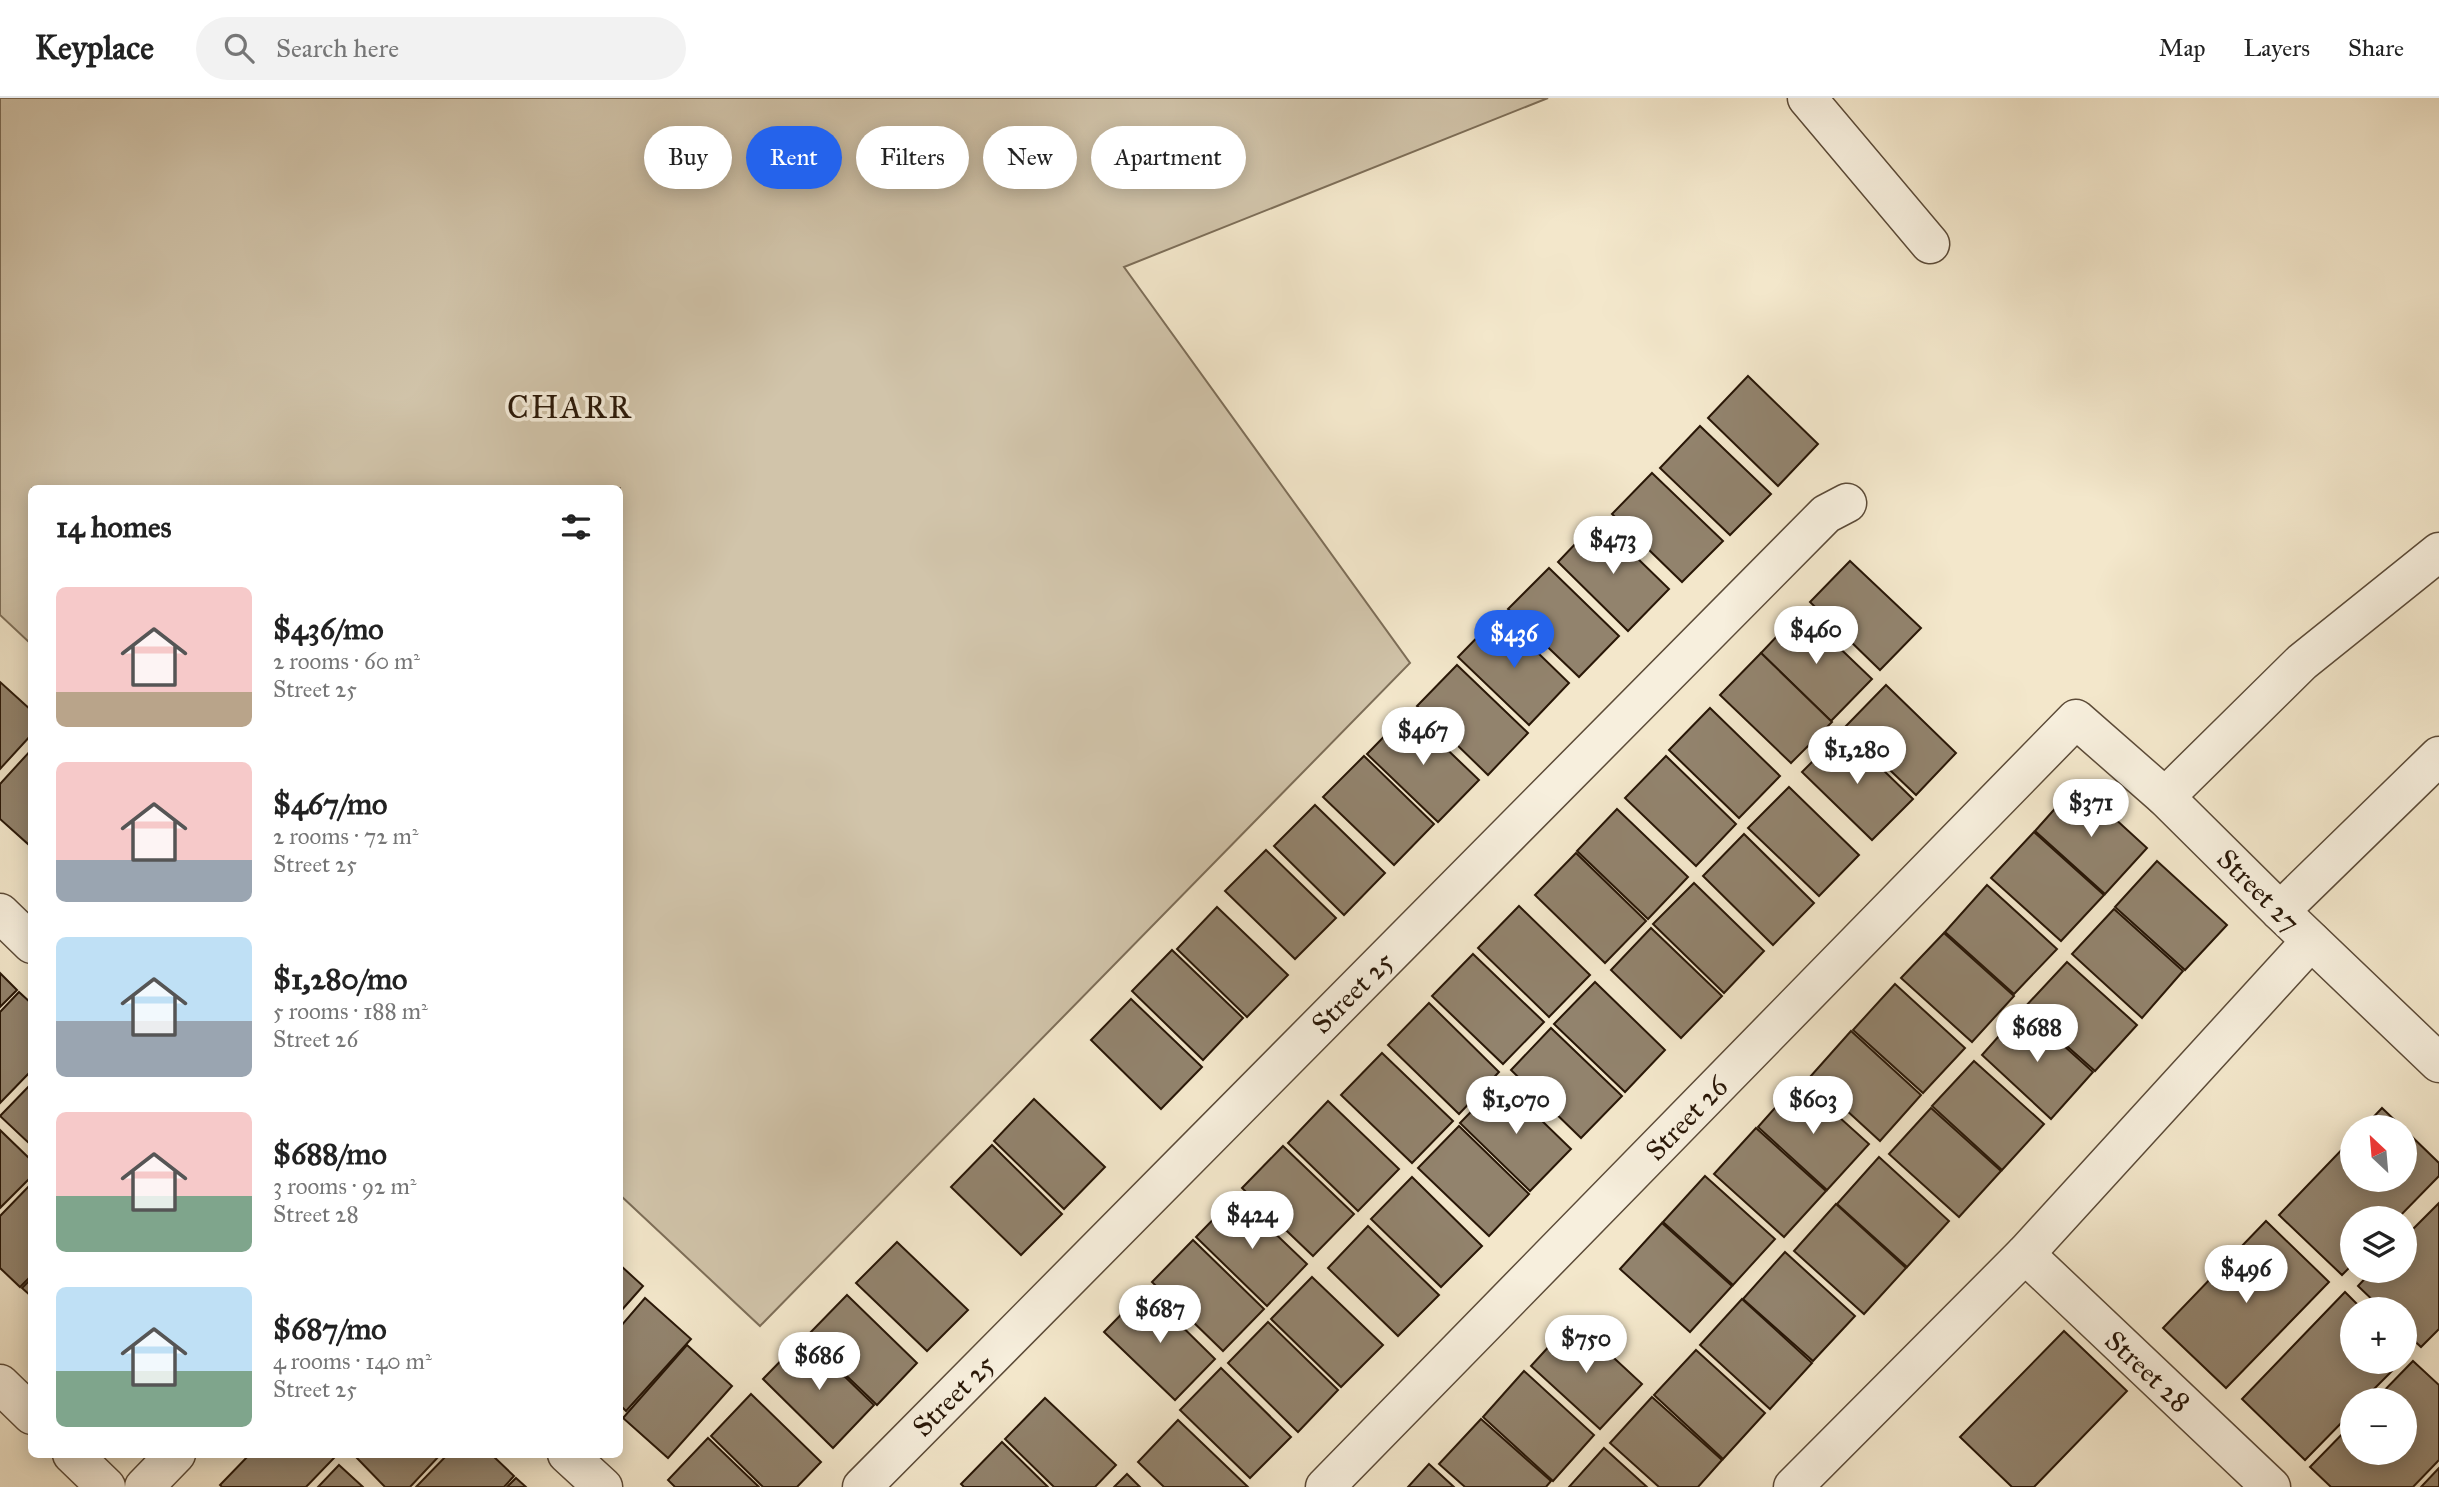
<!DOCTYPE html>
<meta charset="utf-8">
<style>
:root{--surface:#fff;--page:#f2f2f2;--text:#222;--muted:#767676;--line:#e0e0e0;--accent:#2563eb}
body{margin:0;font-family:"IM FELL Great Primer",serif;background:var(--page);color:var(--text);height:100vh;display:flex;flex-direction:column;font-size:26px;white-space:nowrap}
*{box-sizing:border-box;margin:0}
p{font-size:23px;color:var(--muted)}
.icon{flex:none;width:38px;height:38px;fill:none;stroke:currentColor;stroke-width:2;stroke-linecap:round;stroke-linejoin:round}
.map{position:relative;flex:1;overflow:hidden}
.details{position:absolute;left:28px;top:387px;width:595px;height:973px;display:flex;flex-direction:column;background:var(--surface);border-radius:10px;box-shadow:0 4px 18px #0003}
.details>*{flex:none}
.guide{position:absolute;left:644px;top:28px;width:665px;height:63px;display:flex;gap:14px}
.needle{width:46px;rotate:334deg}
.buttons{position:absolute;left:2340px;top:1017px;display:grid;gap:14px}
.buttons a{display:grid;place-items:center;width:77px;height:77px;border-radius:50%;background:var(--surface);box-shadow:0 4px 18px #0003;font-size:35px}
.price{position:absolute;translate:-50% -60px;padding:0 16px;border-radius:24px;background:#fff;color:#222;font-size:23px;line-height:46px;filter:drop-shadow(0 2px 4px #0008)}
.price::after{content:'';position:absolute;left:50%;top:42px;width:21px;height:16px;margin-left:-10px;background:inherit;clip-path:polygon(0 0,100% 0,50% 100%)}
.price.selected{background:var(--accent);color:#fff}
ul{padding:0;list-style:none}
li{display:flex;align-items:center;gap:21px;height:175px;padding:0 28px}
li span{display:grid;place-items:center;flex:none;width:196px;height:140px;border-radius:10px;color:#555}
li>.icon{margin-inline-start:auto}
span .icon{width:84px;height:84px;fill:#fffc;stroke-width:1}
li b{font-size:30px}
h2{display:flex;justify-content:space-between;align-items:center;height:84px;padding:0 28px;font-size:30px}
.tag{padding:0 24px;border-radius:32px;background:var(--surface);box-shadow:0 4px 18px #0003;font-size:24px;line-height:63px}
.tag.selected{background:var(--accent);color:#fff}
header{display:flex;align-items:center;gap:42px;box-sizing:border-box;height:98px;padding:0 35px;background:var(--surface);border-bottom:2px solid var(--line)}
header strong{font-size:33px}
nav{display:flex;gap:38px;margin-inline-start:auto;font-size:24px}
.search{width:490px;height:63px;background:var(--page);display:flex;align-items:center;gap:18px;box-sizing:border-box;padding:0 24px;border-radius:38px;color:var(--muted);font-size:26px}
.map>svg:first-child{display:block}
</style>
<header>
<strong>Keyplace</strong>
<div class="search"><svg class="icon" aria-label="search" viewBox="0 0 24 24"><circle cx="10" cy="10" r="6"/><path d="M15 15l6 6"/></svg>Search here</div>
<nav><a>Map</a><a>Layers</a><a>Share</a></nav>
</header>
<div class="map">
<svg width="2439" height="1389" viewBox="0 0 2439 1389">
<rect width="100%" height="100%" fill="#f3e7cb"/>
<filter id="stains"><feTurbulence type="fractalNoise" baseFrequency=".00286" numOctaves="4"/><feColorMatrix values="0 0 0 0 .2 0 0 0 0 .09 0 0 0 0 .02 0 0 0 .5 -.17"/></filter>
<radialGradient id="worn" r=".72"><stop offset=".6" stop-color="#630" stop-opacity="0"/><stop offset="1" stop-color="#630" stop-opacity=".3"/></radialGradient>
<!-- green -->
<polygon fill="#d1c4aa" stroke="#7d6e58" stroke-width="2" points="0,0 1548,0 1124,169 1410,565 760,1228 620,1097 620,390 32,390 31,546 0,517"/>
<!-- building -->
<g fill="#92836d" stroke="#291707" stroke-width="2">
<polygon points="1748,278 1818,346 1778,388 1708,320"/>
<polygon points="1700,328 1771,396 1730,437 1660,370"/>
<polygon points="1652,375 1723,443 1682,484 1612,416"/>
<polygon points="1598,422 1669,491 1628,533 1558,464"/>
<polygon points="1850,463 1921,530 1880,572 1810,504"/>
<polygon points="1549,470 1619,538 1579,579 1508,511"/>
<polygon points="1801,513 1872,581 1831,623 1761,555"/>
<polygon points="1499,517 1569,585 1529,627 1458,559"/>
<polygon points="1761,555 1832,624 1791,665 1720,597"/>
<polygon points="1457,567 1528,635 1488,677 1417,608"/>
<polygon points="0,584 32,613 32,636 0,671"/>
<polygon points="1886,587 1956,655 1916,697 1845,629"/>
<polygon points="1710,610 1780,678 1739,720 1669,652"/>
<polygon points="1408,614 1479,682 1438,724 1367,656"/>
<polygon points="1843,633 1913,701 1872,742 1802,674"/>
<polygon points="32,651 32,742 28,746 0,721 0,686"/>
<polygon points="1364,658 1434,726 1394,767 1323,699"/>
<polygon points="1666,658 1736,726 1696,768 1625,700"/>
<polygon points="2077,686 2147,750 2105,796 2035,733"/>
<polygon points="1789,689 1859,757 1819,798 1748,730"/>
<polygon points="1315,707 1385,775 1344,817 1274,748"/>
<polygon points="1617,711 1688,779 1648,821 1577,753"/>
<polygon points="2034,734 2104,797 2061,843 1991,780"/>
<polygon points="1744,736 1814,805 1773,847 1703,778"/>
<polygon points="1266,752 1336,820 1295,861 1225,793"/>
<polygon points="1576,755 1646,823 1605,865 1535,797"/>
<polygon points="2157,763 2227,827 2185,872 2115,809"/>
<polygon points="1694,785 1764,853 1724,895 1653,826"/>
<polygon points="1987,787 2057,851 2014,896 1945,834"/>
<polygon points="1519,808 1590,877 1549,919 1478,850"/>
<polygon points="1217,809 1288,877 1247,919 1177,851"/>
<polygon points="2114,811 2183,873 2142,920 2072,856"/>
<polygon points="1651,830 1722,898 1681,940 1611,872"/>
<polygon points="1944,835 2014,898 1972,944 1901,880"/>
<polygon points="1172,852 1243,920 1203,962 1132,893"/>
<polygon points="1473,856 1544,924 1503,966 1432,898"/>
<polygon points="2067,864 2137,927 2095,973 2024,910"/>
<polygon points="0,875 17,892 0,909"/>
<polygon points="1595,884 1665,952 1625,994 1554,926"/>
<polygon points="1895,886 1965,950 1923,995 1853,932"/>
<polygon points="19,894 32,906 32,972 0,1005 0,914"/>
<polygon points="1131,901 1202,969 1161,1011 1091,942"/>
<polygon points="1429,905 1499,974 1459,1016 1388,947"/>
<polygon points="2023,911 2093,974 2051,1021 1982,957"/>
<polygon points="1551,930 1622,998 1581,1040 1511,972"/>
<polygon points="1851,933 1921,997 1880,1043 1810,979"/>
<polygon points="1382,955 1453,1023 1412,1065 1341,997"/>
<polygon points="1974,963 2044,1026 2002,1072 1932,1008"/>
<polygon points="1501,983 1571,1051 1530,1093 1460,1025"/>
<polygon points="1799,983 1869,1046 1827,1092 1758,1029"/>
<polygon points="32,985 32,1048 0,1018"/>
<polygon points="1034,1001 1105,1069 1064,1111 994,1043"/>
<polygon points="1328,1003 1399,1071 1358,1113 1288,1045"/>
<polygon points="1931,1010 2001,1073 1959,1119 1889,1056"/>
<polygon points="2382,1010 2402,1029 2364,1029"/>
<polygon points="1459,1028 1529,1096 1489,1138 1418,1070"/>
<polygon points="1756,1030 1826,1093 1784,1139 1714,1076"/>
<polygon points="2404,1031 2439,1065 2439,1078 2398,1120 2352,1120 2352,1167 2342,1177 2279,1117 2352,1041 2352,1082 2404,1082"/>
<polygon points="0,1032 32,1063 32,1078 0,1110"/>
<polygon points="992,1047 1062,1116 1021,1157 951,1089"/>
<polygon points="1283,1048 1354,1116 1313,1158 1242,1090"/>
<polygon points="1879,1059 1949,1123 1907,1169 1837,1106"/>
<polygon points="1705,1078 1775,1141 1733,1187 1663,1124"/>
<polygon points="1412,1079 1482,1148 1441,1189 1371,1121"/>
<polygon points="32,1085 32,1177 20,1189 0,1170 0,1118"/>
<polygon points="1236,1098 1307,1166 1267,1208 1196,1139"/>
<polygon points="2439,1105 2439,1231 2421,1249 2404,1233 2404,1211 2382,1211 2358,1188 2373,1172 2404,1172 2404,1140"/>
<polygon points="1836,1106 1906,1170 1864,1216 1794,1153"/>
<polygon points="2266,1123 2329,1184 2226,1290 2163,1230"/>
<polygon points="1662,1125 1732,1188 1690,1234 1620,1171"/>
<polygon points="1368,1128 1439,1197 1398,1238 1328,1170"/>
<polygon points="1193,1142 1264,1211 1223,1253 1152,1184"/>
<polygon points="897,1144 968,1212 927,1253 856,1185"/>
<polygon points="1785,1154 1855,1218 1813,1263 1743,1201"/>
<polygon points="620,1167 643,1188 620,1214"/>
<polygon points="1312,1179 1383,1247 1341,1289 1271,1221"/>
<polygon points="32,1180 32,1199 22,1190"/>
<polygon points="1145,1192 1215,1261 1175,1302 1104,1234"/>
<polygon points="2345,1194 2362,1211 2352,1211 2352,1264 2401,1264 2363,1302 2352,1302 2352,1314 2305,1362 2242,1301"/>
<polygon points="847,1197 917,1265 877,1307 806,1239"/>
<polygon points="645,1200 691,1241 626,1313 620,1307 620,1229"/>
<polygon points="1742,1201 1812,1265 1770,1311 1700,1247"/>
<polygon points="1573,1222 1642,1286 1600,1331 1531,1268"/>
<polygon points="1268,1224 1338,1292 1298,1334 1228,1265"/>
<polygon points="2064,1233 2127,1293 2034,1389 2012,1389 1960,1339"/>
<polygon points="804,1239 874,1307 833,1350 763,1281"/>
<polygon points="687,1247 732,1288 668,1360 623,1320"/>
<polygon points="1696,1252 1765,1315 1723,1361 1654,1297"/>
<polygon points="2413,1263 2439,1287 2439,1362 2413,1389 2331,1389 2310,1369 2352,1326 2352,1354 2404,1354 2404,1302 2375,1302"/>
<polygon points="1221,1270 1291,1339 1250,1380 1180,1312"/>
<polygon points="1524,1273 1594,1337 1553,1383 1483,1319"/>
<polygon points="751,1296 821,1364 797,1389 763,1389 711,1338"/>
<polygon points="1652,1299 1722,1362 1698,1389 1659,1389 1610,1345"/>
<polygon points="1045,1300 1116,1367 1095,1389 1054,1389 1005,1341"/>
<polygon points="1481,1321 1551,1383 1546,1389 1465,1389 1439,1366"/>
<polygon points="1178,1322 1248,1389 1164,1389 1138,1364"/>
<polygon points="708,1340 759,1389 675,1389 668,1382"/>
<polygon points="1002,1344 1048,1389 964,1389 961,1386"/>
<polygon points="1604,1350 1647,1389 1569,1389"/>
<polygon points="250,1356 331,1356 334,1360 306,1389 222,1389 220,1387"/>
<polygon points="353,1356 441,1356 410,1389 385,1389"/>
<polygon points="448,1356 491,1356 514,1378 504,1389 416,1389"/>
<polygon points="1429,1366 1454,1389 1408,1389"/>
<polygon points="339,1367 363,1389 318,1389"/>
<polygon points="2439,1370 2439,1389 2421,1389"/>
<polygon points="1127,1376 1140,1389 1114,1389"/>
<polygon points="516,1380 526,1389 507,1389"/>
</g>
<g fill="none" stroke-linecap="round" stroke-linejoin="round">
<!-- street casing -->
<g stroke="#5c4b38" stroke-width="41">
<g id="street">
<polyline points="1807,0 1930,146"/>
<polyline points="2165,699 2302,564 2439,454"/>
<polyline points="2280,813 2439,658"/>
<polyline points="0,815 32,846"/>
<polyline points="2025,1156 2271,1389"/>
<polyline points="0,1286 32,1317"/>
<polyline points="72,1356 106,1389"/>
<polyline points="567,1356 603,1389"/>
<polyline points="144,1389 176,1356"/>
<polyline points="862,1389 1826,416 1847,405"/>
<polyline points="1325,1389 2076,621 2165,699 2280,813 2439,965"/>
<polyline points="1793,1389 2025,1156 2311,843"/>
</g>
</g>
<!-- street -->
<use href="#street" stroke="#f7efdd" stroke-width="38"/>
</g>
<g text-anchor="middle" stroke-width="7" stroke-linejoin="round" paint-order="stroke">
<!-- street labels -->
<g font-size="28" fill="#291707" stroke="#f7efdd">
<text transform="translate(2259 792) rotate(45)" y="10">Street 27</text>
<text transform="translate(1352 894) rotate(-45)" y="10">Street 25</text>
<text transform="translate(1686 1020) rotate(-46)" y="10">Street 26</text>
<text transform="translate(2148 1273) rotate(43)" y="10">Street 28</text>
<text transform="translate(953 1297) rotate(-45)" y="10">Street 25</text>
</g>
<!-- quarter labels -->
<g font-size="32" letter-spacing="2" fill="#291707" stroke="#f7efdd">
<text x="570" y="320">CHARR</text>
</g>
</g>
<rect width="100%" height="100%" filter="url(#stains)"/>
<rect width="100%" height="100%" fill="url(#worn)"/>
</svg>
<div class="buttons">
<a><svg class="needle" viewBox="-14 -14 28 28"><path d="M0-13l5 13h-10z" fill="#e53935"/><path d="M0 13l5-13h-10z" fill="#767676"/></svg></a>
<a><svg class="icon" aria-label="layers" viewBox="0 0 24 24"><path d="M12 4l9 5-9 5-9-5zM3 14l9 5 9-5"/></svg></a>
<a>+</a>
<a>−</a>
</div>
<b class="price" style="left:1613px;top:478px">$473</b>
<b class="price" style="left:1816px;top:568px">$460</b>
<b class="price selected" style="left:1514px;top:572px">$436</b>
<b class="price" style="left:1423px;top:669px">$467</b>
<b class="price" style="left:1857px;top:688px">$1,280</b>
<b class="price" style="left:2091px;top:741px">$371</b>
<b class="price" style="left:2037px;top:966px">$688</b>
<b class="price" style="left:1516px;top:1038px">$1,070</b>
<b class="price" style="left:1813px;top:1038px">$603</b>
<b class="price" style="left:1252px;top:1153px">$424</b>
<b class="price" style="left:2246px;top:1207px">$496</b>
<b class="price" style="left:1160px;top:1247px">$687</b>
<b class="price" style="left:1586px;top:1277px">$750</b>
<b class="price" style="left:819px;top:1294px">$686</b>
<div class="guide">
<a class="tag">Buy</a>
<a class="tag selected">Rent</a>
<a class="tag">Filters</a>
<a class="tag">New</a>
<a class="tag">Apartment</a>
</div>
<section class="details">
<h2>14 homes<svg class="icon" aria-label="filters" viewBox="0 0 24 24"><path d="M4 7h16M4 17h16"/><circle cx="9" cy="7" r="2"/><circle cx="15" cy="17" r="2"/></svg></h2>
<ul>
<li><span style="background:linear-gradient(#f6c9c9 75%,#b9a48a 0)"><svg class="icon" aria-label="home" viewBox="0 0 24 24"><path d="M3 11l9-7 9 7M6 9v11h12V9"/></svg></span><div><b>$436/mo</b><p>2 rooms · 60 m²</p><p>Street 25</p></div></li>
<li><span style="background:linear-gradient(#f6c9c9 70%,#9aa5b1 0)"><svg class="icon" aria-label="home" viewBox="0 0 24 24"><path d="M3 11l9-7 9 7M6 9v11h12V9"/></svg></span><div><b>$467/mo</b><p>2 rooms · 72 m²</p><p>Street 25</p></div></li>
<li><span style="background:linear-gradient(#bfe0f5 60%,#9aa5b1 0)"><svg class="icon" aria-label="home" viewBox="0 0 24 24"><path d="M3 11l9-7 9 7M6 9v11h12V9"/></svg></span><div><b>$1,280/mo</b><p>5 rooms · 188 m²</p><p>Street 26</p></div></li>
<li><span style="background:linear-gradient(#f6c9c9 60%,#7fa58c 0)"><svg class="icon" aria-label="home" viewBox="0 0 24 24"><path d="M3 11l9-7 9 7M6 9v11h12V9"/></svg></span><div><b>$688/mo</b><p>3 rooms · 92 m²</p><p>Street 28</p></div></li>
<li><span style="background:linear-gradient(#bfe0f5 60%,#7fa58c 0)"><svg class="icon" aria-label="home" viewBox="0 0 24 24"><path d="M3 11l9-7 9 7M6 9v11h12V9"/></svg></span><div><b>$687/mo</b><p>4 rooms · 140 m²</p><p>Street 25</p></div></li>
</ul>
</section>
</div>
